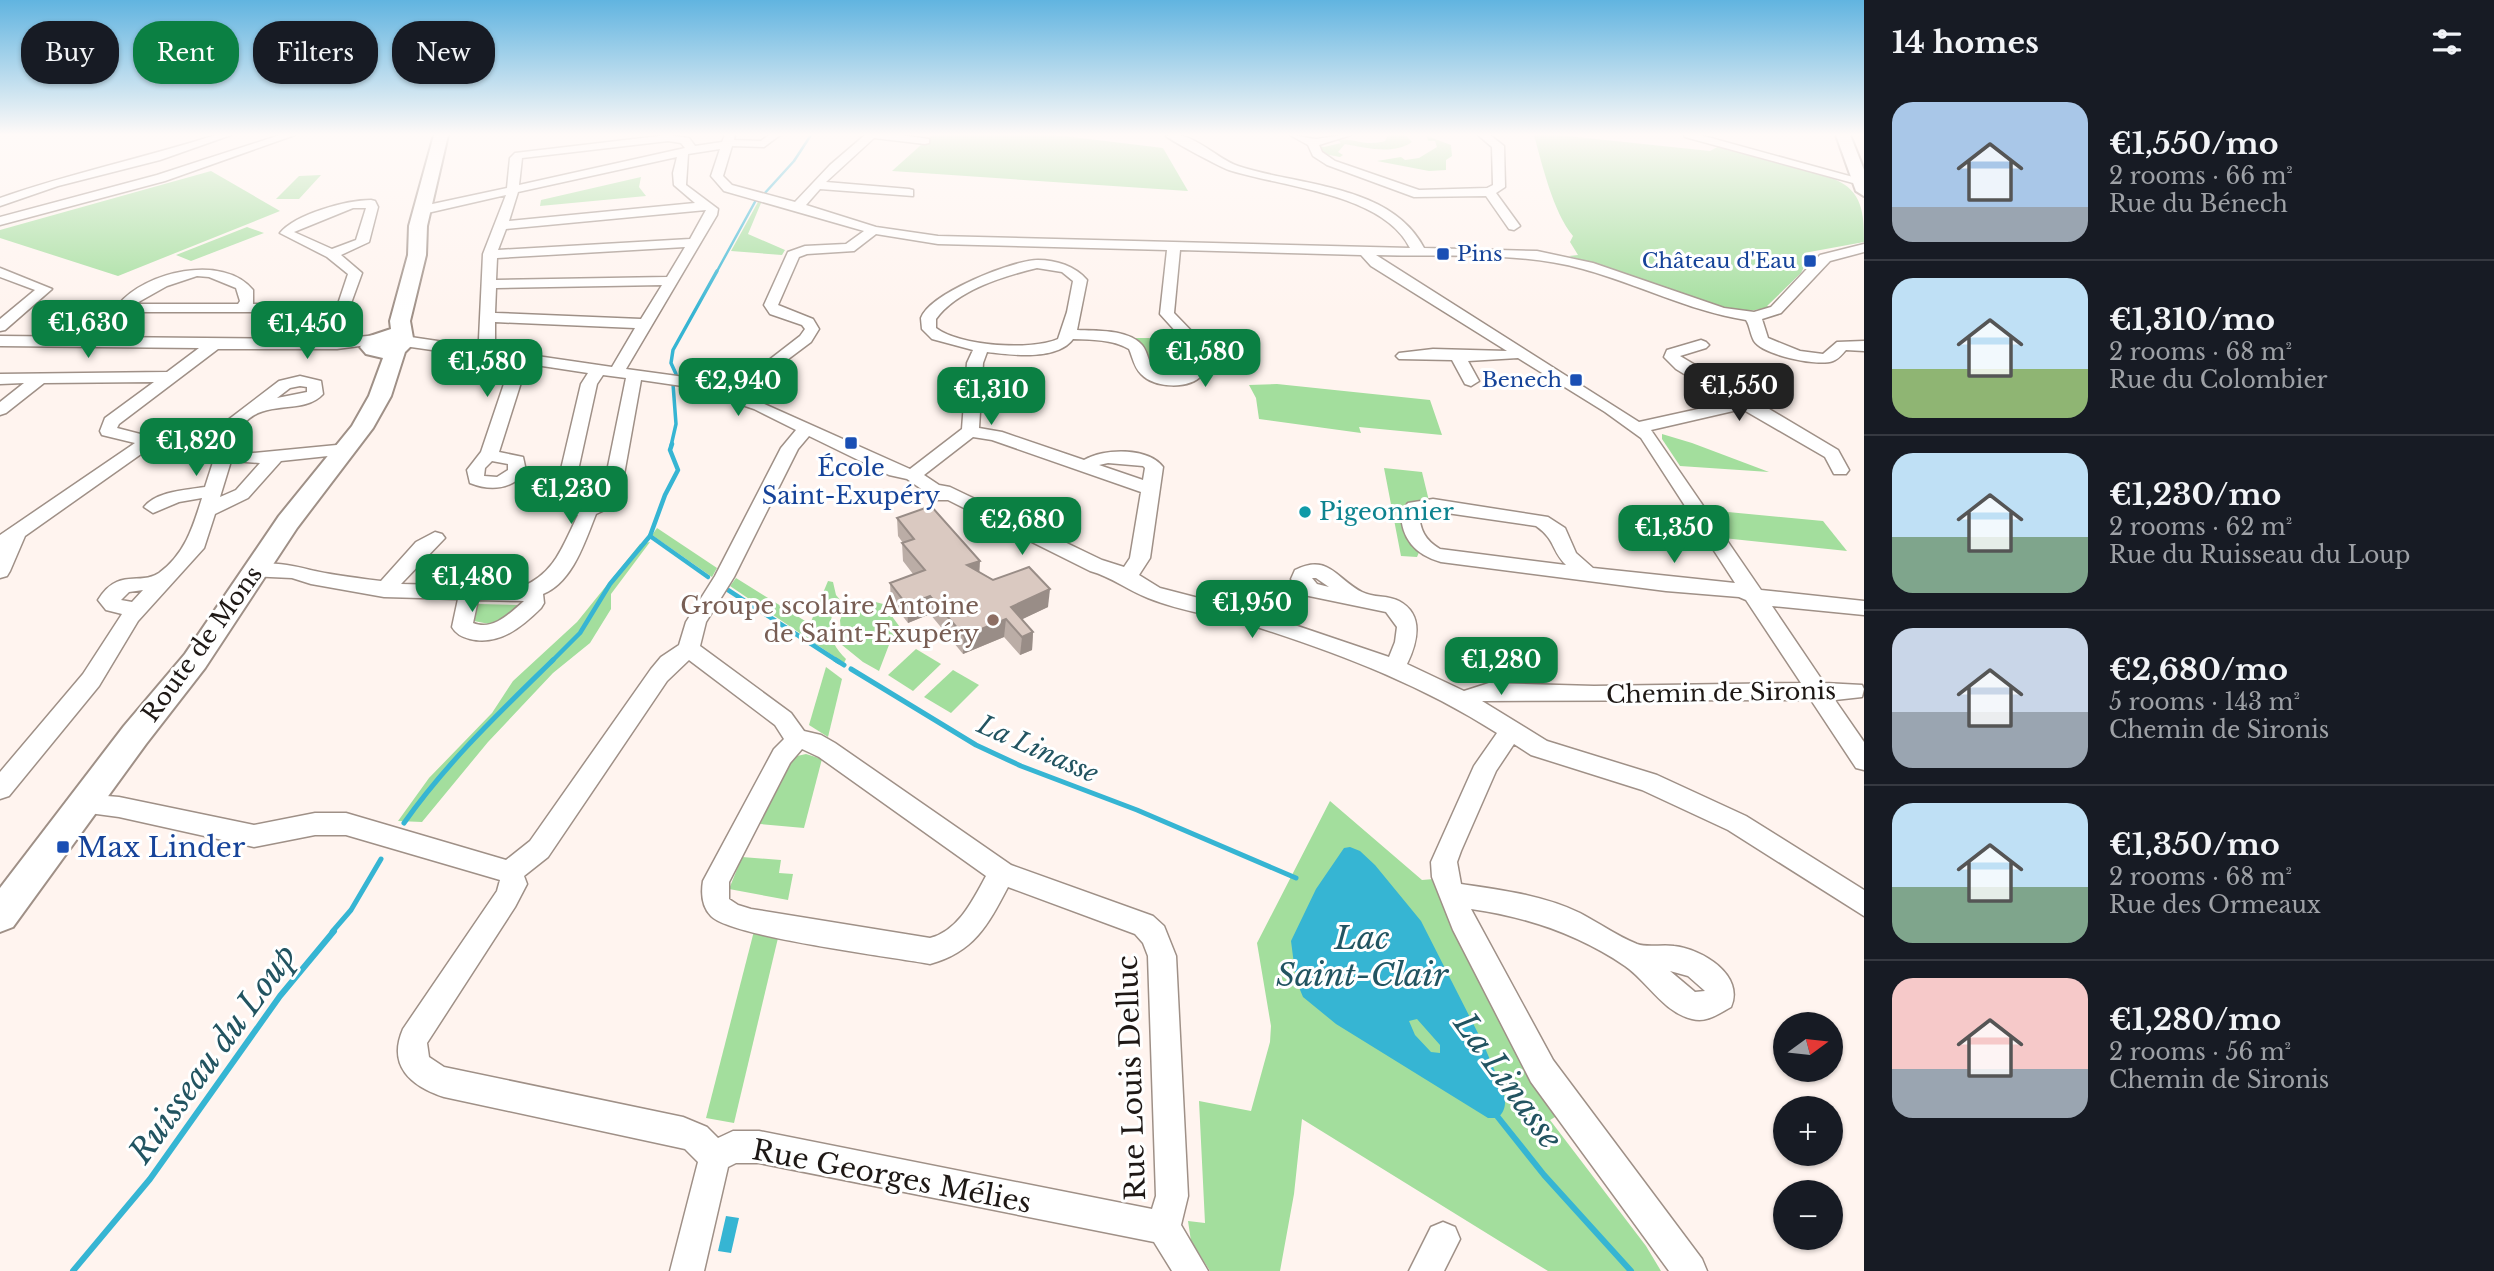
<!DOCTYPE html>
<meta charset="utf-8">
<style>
:root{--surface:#171b24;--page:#242831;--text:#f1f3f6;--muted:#9ea1a6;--line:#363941;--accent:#0b8043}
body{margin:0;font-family:"Libre Baskerville",serif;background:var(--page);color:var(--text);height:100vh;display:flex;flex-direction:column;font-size:26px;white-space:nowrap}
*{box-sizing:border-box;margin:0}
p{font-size:23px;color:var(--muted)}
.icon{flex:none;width:38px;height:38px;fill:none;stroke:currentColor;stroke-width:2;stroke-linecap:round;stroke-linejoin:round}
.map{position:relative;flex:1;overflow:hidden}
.sheet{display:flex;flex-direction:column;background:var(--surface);width:630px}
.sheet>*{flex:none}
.hud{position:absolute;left:21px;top:21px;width:665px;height:63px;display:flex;gap:14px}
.needle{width:46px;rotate:75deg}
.fabs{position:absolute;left:1773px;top:1012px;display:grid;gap:14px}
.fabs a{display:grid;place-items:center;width:70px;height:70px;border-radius:50%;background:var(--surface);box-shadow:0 2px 5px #0004;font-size:35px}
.price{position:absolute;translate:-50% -60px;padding:0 16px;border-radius:14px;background:var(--accent);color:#fff;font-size:23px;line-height:46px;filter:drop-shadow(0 2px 4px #0008)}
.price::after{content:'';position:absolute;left:50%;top:42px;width:21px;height:16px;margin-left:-10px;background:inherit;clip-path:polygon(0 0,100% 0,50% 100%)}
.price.current{background:#222;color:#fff}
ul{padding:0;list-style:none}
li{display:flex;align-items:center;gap:21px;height:175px;padding:0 28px}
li+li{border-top:2px solid var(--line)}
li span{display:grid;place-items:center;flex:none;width:196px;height:140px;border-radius:21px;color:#555}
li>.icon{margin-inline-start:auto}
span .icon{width:84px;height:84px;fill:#fffc;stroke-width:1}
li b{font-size:30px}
h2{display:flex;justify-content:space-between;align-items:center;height:84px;padding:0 28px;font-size:30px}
.chip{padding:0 24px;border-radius:28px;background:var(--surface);box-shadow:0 2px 5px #0004;font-size:24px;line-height:63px}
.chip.current{background:var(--accent);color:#fff}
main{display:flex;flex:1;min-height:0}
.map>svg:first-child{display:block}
</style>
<main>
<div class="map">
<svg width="1864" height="1271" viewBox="0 0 1864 1271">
<rect width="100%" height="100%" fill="#fff4ef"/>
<!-- green -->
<g fill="#a3de9d">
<polygon points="932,135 1056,135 1163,148 1188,191 892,171"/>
<path d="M1388,135H1405L1412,142C1394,155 1366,148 1345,144L1338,152L1343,155L1340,157L1324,154L1319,146L1324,147L1341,143L1338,140C1353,137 1363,147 1385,141Z"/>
<path d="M1534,135H1558L1710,151L1721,145L1834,179C1863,191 1864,214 1864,242L1804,253L1808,259L1801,273L1767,306L1770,307L1750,311L1725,309L1569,256L1578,255L1570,242L1573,236C1553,212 1542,164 1534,135Z"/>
<polygon points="1427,136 1451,145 1452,156 1446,160 1446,170 1429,171 1377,161 1401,157 1405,160 1419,158 1437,147 1435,141 1428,141"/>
<polygon points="211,171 280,211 118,276 0,238 0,230"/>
<polygon points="321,175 299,199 276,199 299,176"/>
<polygon points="641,177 639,187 646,196 540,206 541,200"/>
<polygon points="758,202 761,203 748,234 785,250 782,255 731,251"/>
<polygon points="247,227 264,233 191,261 176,255"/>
<polygon points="1133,338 1182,338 1187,345 1185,375 1159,374 1152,370 1146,349"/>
<polygon points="1277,384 1430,400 1442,435 1359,427 1361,433 1259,419 1256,398 1249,385"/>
<polygon points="1662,434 1692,443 1769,472 1680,466 1662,439"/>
<path d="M1384,468L1422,472L1429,501L1412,502L1404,507C1398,523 1406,540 1420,550L1417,557L1401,556Z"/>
<polygon points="1707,510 1823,521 1847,551 1723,538"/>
<polygon points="657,528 717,568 712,577 652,535"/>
<polygon points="650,542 611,594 611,609 590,643 553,673 488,742 422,822 398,821 429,778 492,713 513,681 577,622 640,544"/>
<path d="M736,578L810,624L828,581L833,582L836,595L841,601C824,621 828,642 846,659L844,663L730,586Z"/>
<polygon points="868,600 883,604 902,630 892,637 879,671 863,662 842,645 840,620 846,607 858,610 868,608"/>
<polygon points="478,604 479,604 519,605 494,625 474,621"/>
<polygon points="916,649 941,664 913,691 888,675"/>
<polygon points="826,667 842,679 828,737 809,725"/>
<polygon points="953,670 979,685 951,713 924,697"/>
<polygon points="806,754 822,759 804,828 760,824 791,763 797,756"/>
<polygon points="1330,801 1422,880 1434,879 1560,1114 1550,1120 1646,1246 1661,1271 1548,1271 1302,1119 1294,1194 1280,1271 1210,1271 1191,1241 1188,1221 1205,1223 1199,1101 1251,1111 1270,1042 1271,1026 1257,943"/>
<polygon points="742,857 781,860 779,873 793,874 788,900 729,889"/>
<polygon points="754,931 778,938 734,1123 706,1118"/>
</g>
<!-- water -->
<g fill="#36b5d3" fill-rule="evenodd">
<path d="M1350,847L1360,851L1375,865L1421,921L1482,1041L1500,1083C1505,1096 1509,1107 1498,1118H1488L1336,1024L1303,997L1296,980L1291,941L1316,889L1344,848ZM1417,1019L1440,1045V1053L1431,1052L1415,1035L1409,1021Z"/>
<polygon points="726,1216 739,1218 731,1253 718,1251"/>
</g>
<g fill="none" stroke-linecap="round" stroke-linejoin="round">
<!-- stream-far4 -->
<g stroke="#36b5d3" stroke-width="2.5">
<polyline points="764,194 794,161 811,135"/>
<polyline points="716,273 756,200"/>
</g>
<!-- stream-far3 -->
<g stroke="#36b5d3" stroke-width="3.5">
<polyline points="676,374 671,363 673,350 717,271"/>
<polyline points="671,446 676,424 673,384"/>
</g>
<!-- stream-far2 -->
<g stroke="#36b5d3" stroke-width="4.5">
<polyline points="650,536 708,577"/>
<polyline points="728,590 839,662"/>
<polyline points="551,662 580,633 610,584 650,536 665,495 678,470 670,450 672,444"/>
</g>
<!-- stream-far1 -->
<g stroke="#36b5d3" stroke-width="5">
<polyline points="836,660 844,665"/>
<polyline points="851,669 976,745 1021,766 1137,810 1296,878"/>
<path d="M404,823C447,762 500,712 553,660"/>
<polyline points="332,932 351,910 381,859"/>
</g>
<!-- stream -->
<g stroke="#36b5d3" stroke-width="6">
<polyline points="1497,1116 1544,1175 1631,1271"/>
<polyline points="73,1271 150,1179 280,996 334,931"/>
</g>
<!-- minor casing -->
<g stroke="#9f9087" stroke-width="3">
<g id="minor">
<path d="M216,135H231L160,160L58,186L0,206V198C71,173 144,158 216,135Z"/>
<polygon points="280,135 295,135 165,181 0,225 0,217 157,175"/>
<path d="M668,135L689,138L695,146L722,142L725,135H735L734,140L761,141L769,135H780L764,147L732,146L723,176L732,185L795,202L830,165L865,135H900L929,139V143L925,144L874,138L826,182L909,189L913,190V196L820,189L806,205L876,227L938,236L1410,248C1384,194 1284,187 1232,171C1223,169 1172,141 1166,136C1191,129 1215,158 1238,166C1298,186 1391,184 1424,248L1537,251L1593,263L1724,308L1754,312L1771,307L1820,255L1864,244V252L1830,261L1781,313L1762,319L1768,338L1800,351L1823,354L1837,342L1864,341V351L1846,350C1842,354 1839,359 1833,361C1818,367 1763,355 1754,341C1750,334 1750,326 1746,320C1689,311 1638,284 1583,269C1517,251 1444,257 1376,255L1639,422L1730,402L1676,369L1664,357L1667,350L1701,340L1706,342L1709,345L1706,348L1680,356L1838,450L1849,470L1846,474H1834L1825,457L1742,409L1651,430L1761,590L1864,601V615L1772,606L1824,683L1862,685L1864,689L1862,697L1835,700L1864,742V770L1856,768L1811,700L1482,701L1547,741L1657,775L1746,816L1864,890V916L1728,830L1642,790L1531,755L1514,744L1496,771L1461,851L1457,862L1461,884C1501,890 1543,895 1580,913C1599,923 1617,936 1637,944C1648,948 1662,944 1674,946C1702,949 1745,975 1731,1007C1718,1014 1707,1023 1692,1019C1663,1012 1648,982 1625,966C1578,934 1527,917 1471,909L1553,1060L1702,1259L1707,1271H1669L1531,1082L1453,930L1432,877L1431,862L1474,766L1497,733C1422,685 1341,654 1257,627C1221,616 1182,612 1148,598C1127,590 1112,577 1090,571L948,500H937L907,479L889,475L809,436L798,449L734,577L706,622L700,646L791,713L804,731L821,735L835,743L1011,865L1153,916L1164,926L1176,956L1188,1196L1181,1225L1208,1271H1172L1154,1242L759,1163H736L728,1167L704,1271H670L698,1162L685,1149L444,1097C411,1086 387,1066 403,1029L497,891L500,880L346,835H315L254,847L119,817L74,811L71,804L74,797L83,794L119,797L254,825L315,813H346L506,860L530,841L651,669L661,657L679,645L686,622L715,576L781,448L796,430L754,409L689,387L641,380L620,497L613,506L596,514C585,541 573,582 543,594L544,603L541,608C522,627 499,646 470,639C462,637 456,634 452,627L458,599L384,597L311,584L292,578L250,576L247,571L250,566C272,560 294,566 315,571C337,576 359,578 381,581L416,542L435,532L442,534L445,538L401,584L521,587C555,574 563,545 578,515L561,508L554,499L581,384L588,373L529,364L524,373L499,452L523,457L526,471C512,490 490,491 470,483L467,470L481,452L508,372L516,362L404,346L396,341L404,336L471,346L477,344L479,339L483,254L506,195L423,214L417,210L423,206L507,188L510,158L515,153ZM668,141L681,143L685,148L519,185L522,158ZM720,149L711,176L724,191L864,231L846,244L805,246L788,252L764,305L770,314L802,325L805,329L800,336L769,360L738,393L692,378L626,369L717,215L718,209L686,185L688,154ZM677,157L673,173L674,185L695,203L509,221L518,192ZM706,210L690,239L498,250L506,229ZM876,234L938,244L1167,250L1160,314L1188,345L1186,373L1168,375L1154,370C1148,362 1148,352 1142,345C1128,329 1096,331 1077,330L1087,280C1075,266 1056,260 1038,260C1013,260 930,293 921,318C921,319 922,328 922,329L932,339L973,350L967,363L962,429L910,469L751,398L779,366L811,342L819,329L813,319L778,305L799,257L807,254L854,251ZM685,247L667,277L496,280L497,258ZM1180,250L1361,255L1371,266L1507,351L1433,349L1399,353L1396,356L1399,359L1452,360L1465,384L1471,386L1479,381L1468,361L1518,358L1605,412L1641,438L1735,583L1593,568L1576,553L1565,528L1548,517L1433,499L1408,503L1401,512C1401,539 1416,555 1441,562L1666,591L1739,597L1746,600L1801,683L1594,686L1489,683L1464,691L1407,664C1417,643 1425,615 1399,601C1388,595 1373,598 1362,592C1336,579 1329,553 1295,570L1291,579L1304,595L1386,612L1397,627L1395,642L1389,657L1268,616L1160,588L1139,575L1150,558L1163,467C1148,447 1104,448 1084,460L1002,432L979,428L983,363L987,352C1011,355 1057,361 1073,339C1092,340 1112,339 1129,349C1133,358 1134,367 1141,374C1154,388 1189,390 1202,375L1204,344L1174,313ZM1037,268L1062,272L1073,281L1067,312L1058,339C1031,351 959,346 936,328V319C957,290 1004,276 1037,268ZM662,285L641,319L495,313L496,288ZM495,322L635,328L612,367L489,349L495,339ZM603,375L626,378L602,496C593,505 583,507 572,498L597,384ZM973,437L992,440L1141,492L1130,558L1124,567L1102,560L950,487L939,485L924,475ZM492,461L508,464V470L497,477L484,476L485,468ZM1108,463L1143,466L1145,468L1143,480L1099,465ZM1433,511L1536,526C1556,540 1551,550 1566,565L1440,549C1425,540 1420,530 1419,513ZM1312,578H1316L1329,587L1317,584ZM478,600L524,601C509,614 493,631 473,623ZM689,660L775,725L784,739L774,749L703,881C701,893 702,907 711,916C731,937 893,957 930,964C974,952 988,925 1008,887L1135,934L1143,943L1148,956L1156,1196L1152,1209L759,1131H733L718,1138L707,1127L683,1117L444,1067L429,1057L427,1043L515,907L527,884L524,876L548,857L667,681ZM802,749L819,757L986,876C973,900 958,931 930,938L751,909L738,905L729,899V882L790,763ZM1670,971L1688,976L1705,991L1695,992Z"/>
<path d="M1290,135C1299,135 1309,139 1317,139C1329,137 1339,135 1351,135L1319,145L1322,152L1335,161L1419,190L1487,188L1493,185L1492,147L1478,135H1490L1504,146L1505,187L1496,193L1520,226L1514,230L1509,229L1486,196L1414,197L1327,165L1313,156L1308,145Z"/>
<polygon points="1684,135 1700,135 1864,180 1864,186 1685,137"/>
<path d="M371,200L375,201L378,207L369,242L341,255L362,273L338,339L377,335L382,337L385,340L382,343L337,349H218L119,424L117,428L183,445L218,449L228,420L279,381L300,376L321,381L323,394C303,416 263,398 243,425C239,431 238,443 235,451L253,453L347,444L356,449L347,454L281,461L248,498L215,514L204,548L138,621L99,686L9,796L0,799V772L83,674L122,614L106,610L98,600C118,567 140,586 159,573C185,554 193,527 202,498L179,502L153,513L144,507C157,491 186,490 205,487L214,459L183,455L151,447L25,536L10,571L7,576L0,578V535L135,443L102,435L100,431L105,418L154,382L44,383L6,413L0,415V402L24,383L0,384V374L167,372L199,348L0,346V336L322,339L328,333L335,312H133L118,305C144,272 223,253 253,290V304H338L348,274L327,257L280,233C295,214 347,200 371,200ZM353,208H366L356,240L332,249L294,232ZM197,276L209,277L236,288L240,301L238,304H135L167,286ZM300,386L307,387V392L277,398L290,388ZM231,461L260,463L236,490L220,497ZM143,590L132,602L121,600L129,592Z"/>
<polygon points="0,268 52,289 5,330 0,331 0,319 35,290 0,277"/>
<polygon points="1443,1222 1455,1227 1460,1239 1444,1271 1409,1271 1431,1227"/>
</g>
</g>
<!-- major casing -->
<g stroke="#9f9087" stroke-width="4">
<g id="major">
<polygon points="434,135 448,135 427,226 426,255 410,321 413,338 411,346 405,352 391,396 373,428 297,528 205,668 146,744 13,927 0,932 0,888 124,726 185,654 279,516 352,426 369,396 383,358 366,354 360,347 370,336 391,329 390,321 408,255 409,226"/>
<polygon points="1836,135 1850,135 1864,170 1864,196 1856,191"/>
</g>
</g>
<!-- minor -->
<use href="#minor" fill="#fff" fill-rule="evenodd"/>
<!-- major -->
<use href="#major" fill="#fff" fill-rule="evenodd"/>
</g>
<!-- wall -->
<polygon fill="#bbada6" points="897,518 979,572 1048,607 1022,619 1033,632 1032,650 1020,655 1004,637 963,654 930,614 908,623 891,601 890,583 913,574 903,561 902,543 903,543 898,536"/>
<!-- shaded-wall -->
<g fill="#998d87">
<polygon points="980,561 979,579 967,565"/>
<polygon points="1050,589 1048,607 1010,625 1011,607"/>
<polygon points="930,596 930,614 908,623 907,605"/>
<polygon points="1006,619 1004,637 963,654 964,636"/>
<polygon points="1033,632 1032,650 1020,655 1022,637"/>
</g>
<!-- building -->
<polygon fill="#dac9c1" stroke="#998d87" stroke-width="2" points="931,506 980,561 967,565 993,580 1029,567 1050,589 1011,607 1033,632 1022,637 1006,619 964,636 930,596 907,605 890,583 925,570 902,543 914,539 897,518"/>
<!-- sky -->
<linearGradient id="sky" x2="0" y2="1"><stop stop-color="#61b4e0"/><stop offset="0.43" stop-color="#fffaf8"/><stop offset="1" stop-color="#fffaf8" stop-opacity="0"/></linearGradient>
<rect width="1864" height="313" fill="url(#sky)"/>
<!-- markers -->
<g fill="#1a4fb4" stroke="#fff" stroke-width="2.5">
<rect x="1436" y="247" width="14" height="14" rx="3.5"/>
<rect x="1803" y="254" width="14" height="14" rx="3.5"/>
<rect x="1569" y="373" width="14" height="14" rx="3.5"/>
<rect x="844" y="436" width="14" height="14" rx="3.5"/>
<rect x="56" y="840" width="14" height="14" rx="3.5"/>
</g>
<circle fill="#0f9aa8" stroke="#fff" stroke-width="2.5" cx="1305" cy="512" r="7"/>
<circle fill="#8d6e63" stroke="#fff" stroke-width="2.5" cx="993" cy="620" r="7"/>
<g text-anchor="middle" stroke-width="6" stroke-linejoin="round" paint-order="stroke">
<!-- far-transit labels -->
<g font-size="21" fill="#164399" stroke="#fff" text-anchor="end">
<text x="1457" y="261" text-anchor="start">Pins</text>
<text x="1796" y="268">Château d'Eau</text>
<text x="1562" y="387">Benech</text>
</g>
<!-- transit labels -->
<g font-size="24" fill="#164399" stroke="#fff">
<text x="851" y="476">École<tspan x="851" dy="28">Saint-Exupéry</tspan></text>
</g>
<!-- culture labels -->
<g font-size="24" fill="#0d838f" stroke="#fff" text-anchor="start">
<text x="1319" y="520">Pigeonnier</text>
</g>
<!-- education labels -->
<g font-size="24" fill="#785e54" stroke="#fff" text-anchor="end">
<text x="979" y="614">Groupe scolaire Antoine<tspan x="979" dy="28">de Saint-Exupéry</tspan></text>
</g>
<!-- street labels -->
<g font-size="24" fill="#1e1815" stroke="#fff">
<text transform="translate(202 644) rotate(-54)" y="8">Route de Mons</text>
<text transform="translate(1721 693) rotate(-1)" y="8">Chemin de Sironis</text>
</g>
<!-- water labels -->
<g font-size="26" font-style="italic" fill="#225461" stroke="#fff">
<text transform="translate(1038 749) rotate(24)" y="9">La Linasse</text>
</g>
<!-- near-transit labels -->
<g font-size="28" fill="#164399" stroke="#fff" text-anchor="start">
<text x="77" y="857">Max Linder</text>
</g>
<!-- near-street labels -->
<g font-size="28" fill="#1e1815" stroke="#fff">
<text transform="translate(1131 1078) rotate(-92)" y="10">Rue Louis Delluc</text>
<text transform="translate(892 1176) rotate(11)" y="10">Rue Georges Mélies</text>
</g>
<!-- near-water labels -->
<g font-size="32" font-style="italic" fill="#225461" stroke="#fff">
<text x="1362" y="949">Lac<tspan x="1362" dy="37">Saint-Clair</tspan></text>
<text transform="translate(213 1054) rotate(-54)" y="11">Ruisseau du Loup</text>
<text transform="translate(1508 1081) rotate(54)" y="11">La Linasse</text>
</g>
</g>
</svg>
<div class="fabs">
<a><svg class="needle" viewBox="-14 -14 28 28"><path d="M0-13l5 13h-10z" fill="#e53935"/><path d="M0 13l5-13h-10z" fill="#9ea1a6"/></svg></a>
<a>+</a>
<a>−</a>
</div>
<b class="price" style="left:88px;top:360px">€1,630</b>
<b class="price" style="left:307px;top:361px">€1,450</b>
<b class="price" style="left:1205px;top:389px">€1,580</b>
<b class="price" style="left:487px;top:399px">€1,580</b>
<b class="price" style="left:738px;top:418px">€2,940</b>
<b class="price current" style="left:1739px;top:423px">€1,550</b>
<b class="price" style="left:991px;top:427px">€1,310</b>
<b class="price" style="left:196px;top:478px">€1,820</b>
<b class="price" style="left:571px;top:526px">€1,230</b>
<b class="price" style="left:1022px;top:557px">€2,680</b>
<b class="price" style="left:1674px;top:565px">€1,350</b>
<b class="price" style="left:472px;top:614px">€1,480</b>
<b class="price" style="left:1252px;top:640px">€1,950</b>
<b class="price" style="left:1501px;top:697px">€1,280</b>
<div class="hud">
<a class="chip">Buy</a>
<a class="chip current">Rent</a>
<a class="chip">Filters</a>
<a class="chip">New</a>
</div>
</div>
<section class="sheet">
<h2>14 homes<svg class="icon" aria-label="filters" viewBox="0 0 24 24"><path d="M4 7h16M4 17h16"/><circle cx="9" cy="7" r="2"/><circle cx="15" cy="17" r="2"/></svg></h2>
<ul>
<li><span style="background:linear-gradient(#a9c7e8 75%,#9aa5b1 0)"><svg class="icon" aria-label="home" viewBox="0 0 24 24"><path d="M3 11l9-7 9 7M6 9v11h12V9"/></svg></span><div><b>€1,550/mo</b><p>2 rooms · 66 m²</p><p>Rue du Bénech</p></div></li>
<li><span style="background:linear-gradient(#bfe0f5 65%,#8fb573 0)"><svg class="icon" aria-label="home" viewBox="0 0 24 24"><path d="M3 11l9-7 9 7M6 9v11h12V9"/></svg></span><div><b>€1,310/mo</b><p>2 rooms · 68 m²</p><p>Rue du Colombier</p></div></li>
<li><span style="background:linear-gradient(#bfe0f5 60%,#7fa58c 0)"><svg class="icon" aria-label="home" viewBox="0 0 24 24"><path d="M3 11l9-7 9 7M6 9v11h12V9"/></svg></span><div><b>€1,230/mo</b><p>2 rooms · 62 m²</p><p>Rue du Ruisseau du Loup</p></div></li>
<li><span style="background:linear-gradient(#c9d6e8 60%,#9aa5b1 0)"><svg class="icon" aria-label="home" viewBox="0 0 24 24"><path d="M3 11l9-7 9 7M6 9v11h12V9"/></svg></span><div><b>€2,680/mo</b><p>5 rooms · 143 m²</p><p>Chemin de Sironis</p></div></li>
<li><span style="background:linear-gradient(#bfe0f5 60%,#7fa58c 0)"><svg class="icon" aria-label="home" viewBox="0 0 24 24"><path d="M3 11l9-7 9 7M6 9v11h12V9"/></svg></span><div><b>€1,350/mo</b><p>2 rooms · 68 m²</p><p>Rue des Ormeaux</p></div></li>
<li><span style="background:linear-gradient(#f6c9c9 65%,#9aa5b1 0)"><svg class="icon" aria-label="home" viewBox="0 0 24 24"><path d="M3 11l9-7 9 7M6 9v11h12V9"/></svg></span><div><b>€1,280/mo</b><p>2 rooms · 56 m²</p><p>Chemin de Sironis</p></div></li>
</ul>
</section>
</main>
